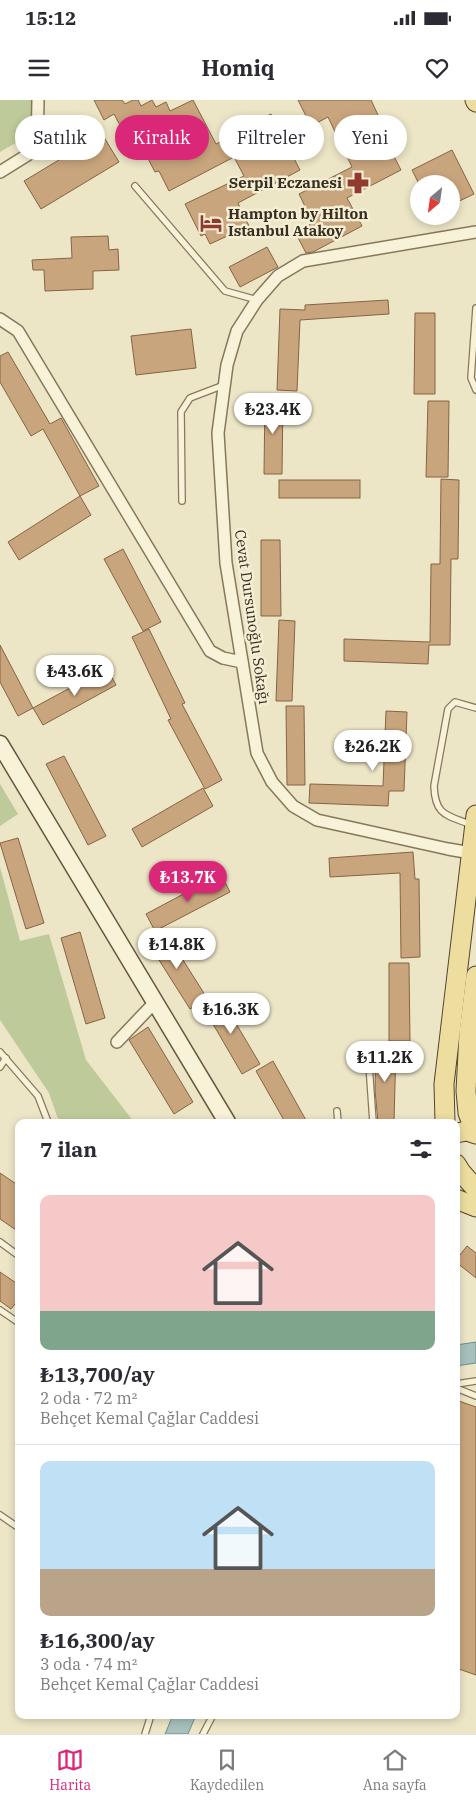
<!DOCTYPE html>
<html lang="tr">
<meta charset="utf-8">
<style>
:root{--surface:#fff;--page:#f7f7f7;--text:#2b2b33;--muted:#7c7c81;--line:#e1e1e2;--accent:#db2777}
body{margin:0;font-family:"IBM Plex Serif",serif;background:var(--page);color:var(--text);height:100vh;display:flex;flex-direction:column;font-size:19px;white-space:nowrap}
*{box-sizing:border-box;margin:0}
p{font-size:16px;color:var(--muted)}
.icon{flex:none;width:28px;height:28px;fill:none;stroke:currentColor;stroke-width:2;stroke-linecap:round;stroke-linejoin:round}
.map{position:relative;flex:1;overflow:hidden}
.panel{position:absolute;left:15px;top:1019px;width:445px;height:600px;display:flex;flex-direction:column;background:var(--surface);border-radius:10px;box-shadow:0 2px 8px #0003}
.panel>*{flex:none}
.top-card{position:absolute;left:15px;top:15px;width:446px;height:45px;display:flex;gap:10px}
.needle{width:32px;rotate:209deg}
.tools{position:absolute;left:410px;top:75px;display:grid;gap:10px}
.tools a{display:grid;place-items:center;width:50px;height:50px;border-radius:50%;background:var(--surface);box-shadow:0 2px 8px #0003;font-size:25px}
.price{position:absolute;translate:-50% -42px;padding:0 11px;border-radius:18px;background:#fff;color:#222;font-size:16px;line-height:32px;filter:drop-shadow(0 1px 2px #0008)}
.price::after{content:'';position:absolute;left:50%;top:30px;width:15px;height:11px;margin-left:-8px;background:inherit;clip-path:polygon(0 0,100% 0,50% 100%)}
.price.active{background:var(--accent);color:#fff}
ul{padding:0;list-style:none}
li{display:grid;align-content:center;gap:10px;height:265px;padding:0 25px}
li+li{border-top:1px solid var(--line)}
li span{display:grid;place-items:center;height:155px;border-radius:10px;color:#555}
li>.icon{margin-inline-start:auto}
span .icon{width:90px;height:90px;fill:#fffc;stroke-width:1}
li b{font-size:21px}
h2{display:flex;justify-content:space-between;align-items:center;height:60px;padding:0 25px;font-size:21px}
.chip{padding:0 18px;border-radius:22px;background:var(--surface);box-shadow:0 2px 8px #0003;font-size:18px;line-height:45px}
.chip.active{background:var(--accent);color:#fff}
.status{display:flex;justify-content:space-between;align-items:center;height:35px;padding:0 25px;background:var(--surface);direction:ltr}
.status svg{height:14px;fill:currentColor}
header{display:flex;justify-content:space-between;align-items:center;height:65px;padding:0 25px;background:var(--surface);font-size:22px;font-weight:700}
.menu{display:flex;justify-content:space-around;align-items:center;height:70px;border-top:1px solid var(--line);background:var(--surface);font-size:14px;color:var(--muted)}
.menu a{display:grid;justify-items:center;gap:2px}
.menu .active{color:var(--accent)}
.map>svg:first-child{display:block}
</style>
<div class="status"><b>15:12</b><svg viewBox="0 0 49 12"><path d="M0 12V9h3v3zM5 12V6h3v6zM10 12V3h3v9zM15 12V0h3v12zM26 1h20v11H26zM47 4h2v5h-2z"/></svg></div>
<header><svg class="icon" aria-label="menu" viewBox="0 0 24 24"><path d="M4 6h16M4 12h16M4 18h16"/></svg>Homiq<svg class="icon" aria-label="heart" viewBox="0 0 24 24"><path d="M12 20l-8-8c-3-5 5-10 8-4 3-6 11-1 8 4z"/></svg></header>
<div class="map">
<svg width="476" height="1634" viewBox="0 0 476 1634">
<rect width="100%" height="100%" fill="#ece5c6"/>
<!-- green -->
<g fill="#bfca9a">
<polygon points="0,0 34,0 34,32 0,52"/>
<polygon points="0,684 18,714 0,726"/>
<polygon points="0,767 20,841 49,834 86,960 134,1022 59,1022 49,993 0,920"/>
</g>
<!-- water -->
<g fill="#a7c0bb" stroke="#6e8e8a">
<polygon points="476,1242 476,1263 456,1266 456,1245"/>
<polygon points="173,1615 196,1615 188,1634 165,1634"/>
</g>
<!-- building -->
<g fill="#c9a57d" stroke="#856443">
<polygon points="94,0 122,0 125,4 133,0 138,0 141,6 152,0 156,7 166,2 170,11 193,0 216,44 252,26 251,24 271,14 300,70 238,103 249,126 210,144 205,134 201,136 185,104 244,76 234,57 169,91 159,71 155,72 132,28 124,33 114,14 104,20"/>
<polygon points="298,0 371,0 385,30 381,31 401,70 347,98 362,126 313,152 306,153 295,132 313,123 299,94 352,67 328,17 311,26"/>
<polygon points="102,34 119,62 41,109 24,81"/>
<polygon points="452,50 474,94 451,105 451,84 419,84 412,70"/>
<polygon points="108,136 109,150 118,149 119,170 93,171 93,189 45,191 44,170 33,170 32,160 72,158 71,137"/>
<polygon points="267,147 278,167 240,187 229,167"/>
<polygon points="388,200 389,214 300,220 297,291 277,290 280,209 305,210 305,205"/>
<polygon points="415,213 435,213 435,294 414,294"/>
<polygon points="191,229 196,268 136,275 131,236"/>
<polygon points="8,252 50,324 61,318 99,386 80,396 43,329 31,336 0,282 0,256"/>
<polygon points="265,295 283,296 282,374 264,374"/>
<polygon points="428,301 449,301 448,377 426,377"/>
<polygon points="441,379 459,380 458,459 451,459 450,545 429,545 428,564 344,561 344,539 430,542 431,464 440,464"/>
<rect x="279" y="380" width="81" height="18"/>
<polygon points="80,396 91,415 19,460 8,442"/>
<polygon points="261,440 280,440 281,516 261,516"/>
<polygon points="123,449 161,522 143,531 104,459"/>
<polygon points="279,520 295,521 292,601 276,601"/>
<polygon points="149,529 185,603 182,604 222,680 205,689 168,620 171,619 132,537"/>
<polygon points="0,545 33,608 18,616 0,582"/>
<polygon points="107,568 116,585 43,625 33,608"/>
<polygon points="286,606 304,606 305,685 287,685"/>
<polygon points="386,611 407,612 404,691 389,691 388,706 309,703 310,684 383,686"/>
<polygon points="64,656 106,736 88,745 46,664"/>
<polygon points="203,688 213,706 142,747 132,729"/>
<polygon points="18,738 44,823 26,829 0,743"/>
<polygon points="413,752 415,779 419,779 420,857 401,858 400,773 330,777 329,758"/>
<polygon points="221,774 230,792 155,831 146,814"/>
<polygon points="164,830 207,898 190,909 147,841"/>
<polygon points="80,832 105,918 86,924 61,838"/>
<polygon points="389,863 409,863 410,941 389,941"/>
<polygon points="219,895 260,964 242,974 202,905"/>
<polygon points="148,927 193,1002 174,1014 129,940"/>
<polygon points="376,946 396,947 394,1022 378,1022 375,990"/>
<polygon points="273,961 307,1022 285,1022 256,971"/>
<polygon points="0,1073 19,1086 19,1132 0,1119"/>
<polygon points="467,1146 476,1153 476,1178 456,1162 456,1160"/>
<polygon points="0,1172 19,1185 19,1199 11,1209 0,1201"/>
<polygon points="456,1300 476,1307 476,1575 456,1568"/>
</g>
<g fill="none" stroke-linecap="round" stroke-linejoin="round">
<!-- service casing -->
<g stroke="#87785c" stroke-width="8">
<g id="service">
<polyline points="135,86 225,191 257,200"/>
<polyline points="476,208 471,278 476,290"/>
<polyline points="182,401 181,312 190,298 224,285"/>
<path d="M472,725C447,715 435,716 434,686L448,609L455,602L476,608"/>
<polyline points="0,952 38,996 48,1022"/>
<polyline points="369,965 373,1022"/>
<polyline points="0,967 6,958"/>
<polyline points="337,1011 338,1022"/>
<polyline points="0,1142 19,1156"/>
<polyline points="0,1210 19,1223"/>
<polyline points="456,1284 476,1281"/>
<polyline points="456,1288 476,1296"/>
<polyline points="0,1415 19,1428"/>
<polyline points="145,1634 151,1615"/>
<polyline points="203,1634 213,1615"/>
</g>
</g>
<!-- minor casing -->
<g stroke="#87785c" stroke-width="14">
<g id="minor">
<polyline points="0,72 37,49 38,0"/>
<polyline points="0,219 18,231 210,551 223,558 242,562"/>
<polyline points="471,753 448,749 317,720 293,706 272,682 257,653 226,463 218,333 227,265 237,231 257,200 278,176 303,161 476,132"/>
<polyline points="117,942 155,902"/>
</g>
</g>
<!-- secondary casing -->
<g stroke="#68593f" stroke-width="19">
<polyline id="secondary" points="0,644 227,1022"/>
</g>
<!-- primary casing -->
<g stroke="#554530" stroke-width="21">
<g id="primary">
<polyline points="475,0 476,2"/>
<polyline points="476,876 469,933 466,991 468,1013 476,1033"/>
<polyline points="445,1022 444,984 476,715"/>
<polyline points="456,1033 467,1031 476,1034"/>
<polyline points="456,1064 461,1072 476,1089"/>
<polyline points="456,1099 476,1107"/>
</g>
</g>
<!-- service -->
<use href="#service" stroke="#f7f2d8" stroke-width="5.5"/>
<!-- minor -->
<use href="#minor" stroke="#f7f2d8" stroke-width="11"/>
<!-- secondary -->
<use href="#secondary" stroke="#f7f2d8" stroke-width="16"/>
<!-- primary -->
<use href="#primary" stroke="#edde9f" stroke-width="19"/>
</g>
<!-- icons -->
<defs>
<g id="pharmacy-bare" transform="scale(1.725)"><path d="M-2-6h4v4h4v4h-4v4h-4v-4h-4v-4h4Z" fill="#933a2f" stroke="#f4eed5" stroke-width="2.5" paint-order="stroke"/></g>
<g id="hotel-bare" transform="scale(1.725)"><path d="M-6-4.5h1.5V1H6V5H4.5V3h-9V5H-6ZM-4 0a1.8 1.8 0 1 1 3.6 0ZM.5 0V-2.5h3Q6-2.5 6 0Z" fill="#933a2f" stroke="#f4eed5" stroke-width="2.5" paint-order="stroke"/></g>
</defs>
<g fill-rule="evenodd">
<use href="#pharmacy-bare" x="358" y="83"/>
<use href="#hotel-bare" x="211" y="123"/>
</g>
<g text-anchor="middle" stroke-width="5" stroke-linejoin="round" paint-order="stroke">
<!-- poi labels -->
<g font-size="15" font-weight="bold" fill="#372e1f" stroke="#f4eed5" text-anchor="end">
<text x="342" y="88">Serpil Eczanesi</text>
<text x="228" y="119" text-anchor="start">Hampton by Hilton<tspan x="228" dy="17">Istanbul Atakoy</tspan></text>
</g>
<!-- street labels -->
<g font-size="15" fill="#372e1f" stroke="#f4eed5">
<text transform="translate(252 517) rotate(82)" y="5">Cevat Dursunoğlu Sokağı</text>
</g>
</g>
</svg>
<div class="tools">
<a><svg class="needle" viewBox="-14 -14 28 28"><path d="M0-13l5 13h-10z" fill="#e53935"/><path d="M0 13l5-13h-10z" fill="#7c7c81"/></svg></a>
</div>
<b class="price" style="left:273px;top:335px">₺23.4K</b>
<b class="price" style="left:75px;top:597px">₺43.6K</b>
<b class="price" style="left:373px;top:672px">₺26.2K</b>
<b class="price active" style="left:188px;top:803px">₺13.7K</b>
<b class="price" style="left:177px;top:870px">₺14.8K</b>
<b class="price" style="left:231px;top:935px">₺16.3K</b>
<b class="price" style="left:385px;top:983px">₺11.2K</b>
<div class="top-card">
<a class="chip">Satılık</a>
<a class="chip active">Kiralık</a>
<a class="chip">Filtreler</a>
<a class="chip">Yeni</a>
</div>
<section class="panel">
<h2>7 ilan<svg class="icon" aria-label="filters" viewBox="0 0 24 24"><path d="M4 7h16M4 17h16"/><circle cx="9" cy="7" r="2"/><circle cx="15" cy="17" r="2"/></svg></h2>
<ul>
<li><span style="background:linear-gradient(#f6c9c9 75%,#7fa58c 0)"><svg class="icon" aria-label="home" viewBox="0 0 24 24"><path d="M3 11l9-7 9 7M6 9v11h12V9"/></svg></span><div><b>₺13,700/ay</b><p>2 oda · 72 m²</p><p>Behçet Kemal Çağlar Caddesi</p></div></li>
<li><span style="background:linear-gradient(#bfe0f5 70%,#b9a48a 0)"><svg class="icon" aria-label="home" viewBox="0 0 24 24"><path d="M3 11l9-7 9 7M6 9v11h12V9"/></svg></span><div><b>₺16,300/ay</b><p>3 oda · 74 m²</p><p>Behçet Kemal Çağlar Caddesi</p></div></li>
</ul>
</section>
</div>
<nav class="menu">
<a class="active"><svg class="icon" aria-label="map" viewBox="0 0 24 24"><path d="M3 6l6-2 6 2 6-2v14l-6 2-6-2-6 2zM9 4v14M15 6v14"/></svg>Harita</a>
<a><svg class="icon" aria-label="saved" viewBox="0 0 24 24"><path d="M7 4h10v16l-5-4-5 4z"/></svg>Kaydedilen</a>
<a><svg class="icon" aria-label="home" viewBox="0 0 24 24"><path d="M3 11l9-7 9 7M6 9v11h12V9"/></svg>Ana sayfa</a>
</nav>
